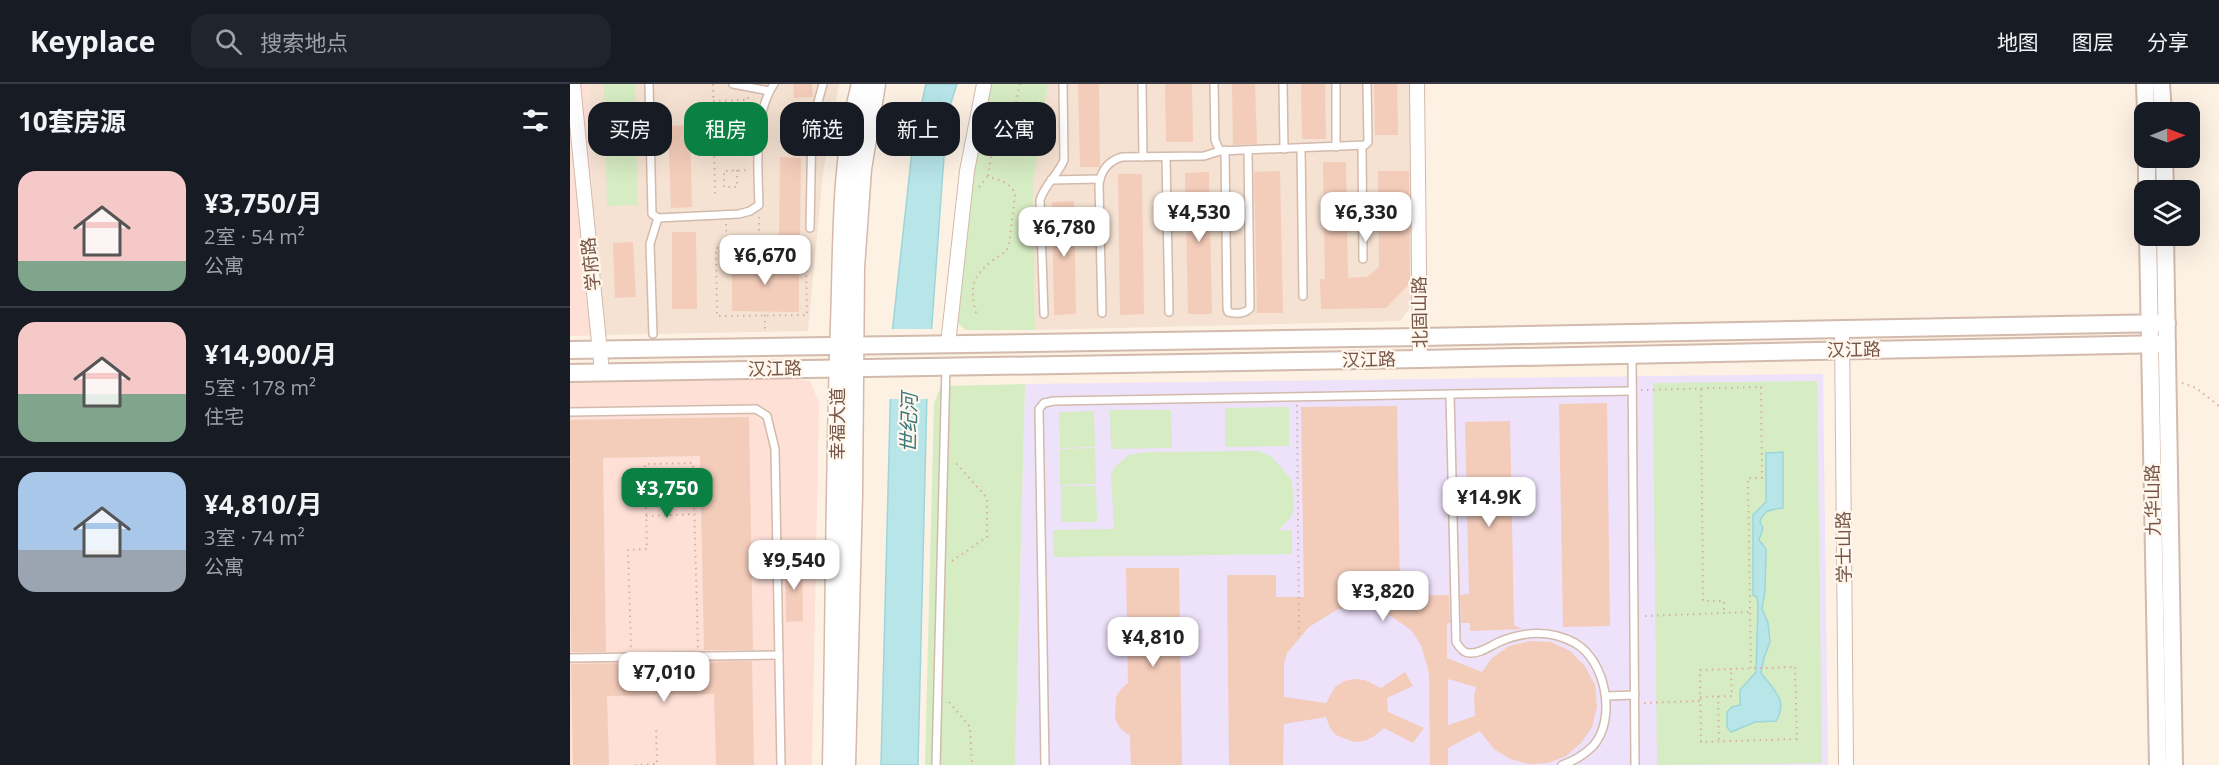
<!DOCTYPE html>
<html lang="zh">
<meta charset="utf-8">
<style>
:root{--surface:#171b24;--page:#20242c;--text:#f1f3f6;--muted:#9ea1a6;--line:#363941;--accent:#0b8043}
body{margin:0;font-family:"Open Sans","Noto Sans SC",sans-serif;background:var(--page);color:var(--text);height:100vh;display:flex;flex-direction:column;font-size:22px;white-space:nowrap}
*{box-sizing:border-box;margin:0}
p{font-size:20px;color:var(--muted)}
.icon{flex:none;width:33px;height:33px;fill:none;stroke:currentColor;stroke-width:2;stroke-linecap:round;stroke-linejoin:round}
.map{position:relative;flex:1;overflow:hidden}
.details{display:flex;flex-direction:column;background:var(--surface);width:570px}
.details>*{flex:none}
.guide{position:absolute;left:18px;top:18px;width:570px;height:54px;display:flex;gap:12px}
.needle{width:39px;rotate:89deg}
.tools{position:absolute;left:1564px;top:18px;display:grid;gap:12px}
.tools a{display:grid;place-items:center;width:66px;height:66px;border-radius:12px;background:var(--surface);box-shadow:0 6px 24px #0002;font-size:30px}
.price{position:absolute;translate:-50% -51px;padding:0 14px;border-radius:12px;background:#fff;color:#222;font-size:20px;line-height:39px;filter:drop-shadow(0 2px 3px #0008)}
.price::after{content:'';position:absolute;left:50%;top:36px;width:18px;height:14px;margin-left:-9px;background:inherit;clip-path:polygon(0 0,100% 0,50% 100%)}
.price.active{background:var(--accent);color:#fff}
ul{padding:0;list-style:none}
li{display:flex;align-items:center;gap:18px;height:150px;padding:0 18px}
li+li{border-top:2px solid var(--line)}
li span{display:grid;place-items:center;flex:none;width:168px;height:120px;border-radius:18px;color:#555}
li>.icon{margin-inline-start:auto}
span .icon{width:72px;height:72px;fill:#fffc;stroke-width:1}
li b{font-size:26px}
h2{display:flex;justify-content:space-between;align-items:center;height:72px;padding:0 18px;font-size:26px}
.pill{padding:0 21px;border-radius:18px;background:var(--surface);box-shadow:0 6px 24px #0002;font-size:21px;line-height:54px}
.pill.active{background:var(--accent);color:#fff}
header{display:flex;align-items:center;gap:36px;box-sizing:border-box;height:84px;padding:0 30px;background:var(--surface);border-bottom:2px solid var(--line)}
header strong{font-size:28px}
nav{display:flex;gap:33px;margin-inline-start:auto;font-size:21px}
.search{width:420px;height:54px;background:var(--page);display:flex;align-items:center;gap:15px;box-sizing:border-box;padding:0 21px;border-radius:18px;color:var(--muted);font-size:22px}
main{display:flex;flex:1;min-height:0}
.map>svg:first-child{display:block}
</style>
<header>
<strong>Keyplace</strong>
<div class="search"><svg class="icon" aria-label="search" viewBox="0 0 24 24"><circle cx="10" cy="10" r="6"/><path d="M15 15l6 6"/></svg>搜索地点</div>
<nav><a>地图</a><a>图层</a><a>分享</a></nav>
</header>
<main>
<section class="details">
<h2>10套房源<svg class="icon" aria-label="filters" viewBox="0 0 24 24"><path d="M4 7h16M4 17h16"/><circle cx="9" cy="7" r="2"/><circle cx="15" cy="17" r="2"/></svg></h2>
<ul>
<li><span style="background:linear-gradient(#f6c9c9 75%,#7fa58c 0)"><svg class="icon" aria-label="home" viewBox="0 0 24 24"><path d="M3 11l9-7 9 7M6 9v11h12V9"/></svg></span><div><b>¥3,750/月</b><p>2室 · 54 m²</p><p>公寓</p></div></li>
<li><span style="background:linear-gradient(#f6c9c9 60%,#7fa58c 0)"><svg class="icon" aria-label="home" viewBox="0 0 24 24"><path d="M3 11l9-7 9 7M6 9v11h12V9"/></svg></span><div><b>¥14,900/月</b><p>5室 · 178 m²</p><p>住宅</p></div></li>
<li><span style="background:linear-gradient(#a9c7e8 65%,#9aa5b1 0)"><svg class="icon" aria-label="home" viewBox="0 0 24 24"><path d="M3 11l9-7 9 7M6 9v11h12V9"/></svg></span><div><b>¥4,810/月</b><p>3室 · 74 m²</p><p>公寓</p></div></li>
</ul>
</section>
<div class="map">
<svg width="1649" height="681" viewBox="0 0 1649 681">
<rect width="100%" height="100%" fill="#fdf1e4"/>
<!-- residential -->
<g fill="#f5e2d2">
<polygon points="18,0 269,0 253,89 238,247 35,251 24,170"/>
<polygon points="478,0 840,0 844,218 830,237 465,246 463,101"/>
</g>
<!-- commercial -->
<g fill="#fee0d7">
<polygon points="0,0 18,0 24,170 35,251 0,252"/>
<polygon points="224,295 240,297 249,319 242,681 0,681 0,298"/>
</g>
<!-- education -->
<polygon fill="#eee1fa" points="1253,290 1258,681 445,681 455,300"/>
<!-- green -->
<g fill="#d6ecc2">
<polygon points="34,0 65,0 68,121 37,122"/>
<polygon points="420,0 478,0 463,101 465,246 395,246 388,239 386,231 403,82"/>
<polygon points="1247,297 1252,679 1087,681 1083,299"/>
<polygon points="455,300 445,681 355,681 364,319 371,302"/>
<polygon points="719,323 719,362 655,363 655,324"/>
<polygon points="540,326 601,326 602,364 541,365"/>
<polygon points="524,327 525,363 490,364 489,328"/>
<polygon points="525,364 526,400 490,401 490,365"/>
<polygon points="689,367 702,373 722,396 724,425 721,433 708,447 722,446 722,470 484,473 483,446 544,445 541,391 544,384 559,371 578,368"/>
<polygon points="491,402 526,402 527,438 491,438"/>
</g>
<!-- water -->
<g fill="#b7e5e8" stroke="#9dd6da" stroke-width="1.5">
<polygon points="356,0 387,0 377,31 357,308 348,681 311,681 322,250 343,58"/>
<path d="M1213,368V424C1201,426 1194,425 1190,438L1193,444L1189,456L1196,465L1195,507L1192,525L1198,539L1200,558L1194,574L1191,589C1203,605 1219,617 1206,637L1185,638L1161,648L1157,643V628L1162,623L1170,621V606L1186,588L1188,521L1187,513L1183,511V431L1196,418V369Z"/>
</g>
<!-- pier -->
<polygon fill="#fdf1e4" points="319,245 365,245 360,315 316,315"/>
<!-- building -->
<g fill="#f4ccba" fill-rule="evenodd">
<polygon points="223,0 242,0 243,13 224,14"/>
<polygon points="508,0 529,0 530,83 510,83"/>
<polygon points="595,0 622,0 623,58 596,58"/>
<polygon points="662,0 685,0 687,60 663,61"/>
<polygon points="731,0 755,0 756,55 732,55"/>
<polygon points="804,0 827,0 828,51 805,51"/>
<polygon points="120,41 122,123 101,124 98,42"/>
<polygon points="210,73 231,74 230,154 209,154"/>
<polygon points="753,78 776,78 778,194 797,193 809,183 808,87 839,87 840,199 816,224 751,225 750,195 755,195"/>
<polygon points="710,87 713,229 687,229 684,88"/>
<polygon points="639,88 642,230 618,230 615,89"/>
<polygon points="548,90 572,90 574,230 550,231"/>
<polygon points="504,117 506,230 484,231 482,118"/>
<polygon points="102,148 126,148 127,225 102,225"/>
<polygon points="63,158 66,213 45,214 43,159"/>
<polygon points="162,177 229,178 229,228 162,227"/>
<polygon points="1037,319 1040,542 993,543 989,320"/>
<path d="M827,322L830,512L879,511L880,539H877V574L912,588L922,574L939,562L960,557L981,558L1000,567L1015,582L1025,601L1027,623L1022,643L1011,659L996,672L978,679L959,680L940,675L924,665L910,647L878,664V681H860L859,589L851,561L841,546L812,526L793,523L768,525L739,543L717,569L714,580V613L756,619L765,603L774,597L784,595L795,596L811,604L835,588L843,602L817,614L818,628L854,644L843,659L814,644L803,653L794,657L784,658L766,651L760,644L756,633L714,640L713,681H659L657,491H706V513H734L731,323ZM878,595L906,603L904,612L905,632L878,641Z"/>
<polygon points="179,333 183,566 134,566 130,372 33,374 36,568 1,568 0,336"/>
<polygon points="940,337 944,541 952,545 900,547 900,539 891,539 890,511 899,510 895,338"/>
<polygon points="215,477 232,477 233,537 216,538"/>
<polygon points="556,484 609,484 612,681 561,681 560,652 550,644 545,635 546,613 551,605 558,599"/>
<polygon points="182,577 184,681 146,681 144,610 37,612 39,681 3,681 1,580"/>
</g>
<g fill="none" stroke-linecap="round" stroke-linejoin="round">
<!-- service casing -->
<g stroke="#d2baac" stroke-width="10">
<g id="service">
<path d="M79,0L82,130L88,134L169,130L180,127L189,121C188,85 183,30 204,0"/>
<polyline points="163,0 199,7"/>
<polyline points="572,0 573,73"/>
<polyline points="644,0 645,56 650,67 795,61 798,58 797,0"/>
<polyline points="713,0 714,65"/>
<polyline points="766,0 766,63"/>
<polyline points="792,62 793,175"/>
<polyline points="731,64 733,212"/>
<path d="M655,66L657,224L658,228C664,230 676,230 680,224L678,66"/>
<polyline points="596,73 599,228"/>
<polyline points="481,96 530,95"/>
<polyline points="240,144 242,40 253,0"/>
<path d="M532,229L529,100C531,87 538,77 552,73L634,72L650,67"/>
<path d="M474,230L470,116C475,100 488,91 494,76L493,0"/>
<polyline points="83,250 80,160 88,134"/>
<polyline points="1062,271 1065,681"/>
<path d="M880,310L886,558C889,563 893,569 899,569C910,570 920,562 929,558C954,547 981,546 1005,559C1036,577 1047,635 1023,662C1014,671 1004,677 992,681"/>
<polyline points="0,328 186,325 197,332 205,365 211,681"/>
<polyline points="0,574 209,571"/>
<polyline points="1036,612 1065,611"/>
<polyline points="366,681 376,282"/>
<polyline points="475,681 469,325 474,319 484,317 1062,307"/>
</g>
</g>
<!-- minor casing -->
<g stroke="#d2baac" stroke-width="16">
<g id="minor">
<polyline points="3,0 32,288"/>
<polyline points="847,0 850,275"/>
<polyline points="1272,245 1276,681"/>
<polyline points="378,260 397,87 414,0"/>
</g>
</g>
<!-- tertiary casing -->
<g stroke="#d2baac" stroke-width="20">
<g id="tertiary">
<polyline points="1575,0 1576,28"/>
<polyline points="1591,0 1593,28"/>
<polyline points="1577,74 1577,106"/>
<polyline points="1594,74 1595,106"/>
<polyline points="1578,152 1588,681"/>
<polyline points="1595,152 1604,681"/>
<polyline points="0,266 850,253 1597,239"/>
<polyline points="0,289 850,275 1597,260"/>
</g>
</g>
<!-- secondary casing -->
<g stroke="#d5b9aa" stroke-width="21">
<g id="secondary">
<path d="M262,681C265,534 265,387 270,240C273,160 270,77 291,0"/>
<polyline points="276,681 283,410 285,184 292,85 306,0"/>
</g>
</g>
<!-- path -->
<g stroke="#d9af9d" stroke-width="2" stroke-dasharray="1.5 4.5" stroke-linecap="butt">
<polyline points="143,0 145,111"/>
<polyline points="143,17 178,16 178,13"/>
<polyline points="167,86 167,103 154,103 154,87 179,86"/>
<polyline points="409,103 418,92"/>
<polyline points="189,133 189,164 146,164 147,232 237,231 236,178"/>
<polyline points="156,140 157,164"/>
<path d="M406,229C400,205 401,193 422,177C429,171 436,170 439,161L445,111C442,98 429,97 418,92L426,42L443,32L450,0"/>
<polyline points="195,231 195,249"/>
<polyline points="1612,299 1626,304 1649,322"/>
<polyline points="1131,305 1133,517 1154,517 1154,529"/>
<polyline points="1071,306 1191,303 1192,394 1178,394 1181,584"/>
<polyline points="727,321 729,552"/>
<polyline points="76,432 124,430"/>
<polyline points="382,477 417,453 417,414 385,378"/>
<polyline points="1075,532 1180,528"/>
<polyline points="61,563 58,466 77,465 75,380 123,379 128,564"/>
<polygon points="1225,583 1227,655 1131,658 1130,586"/>
<polyline points="1148,612 1149,657"/>
<polyline points="1130,613 1162,612 1161,585"/>
<polyline points="379,618 400,643 402,681"/>
<polyline points="1074,619 1130,617"/>
<polyline points="65,681 87,680 86,642"/>
</g>
<!-- service -->
<use href="#service" stroke="#fff" stroke-width="7"/>
<!-- minor -->
<use href="#minor" stroke="#fff" stroke-width="14"/>
<!-- tertiary -->
<use href="#tertiary" stroke="#fff" stroke-width="16"/>
<!-- secondary -->
<use href="#secondary" stroke="#fff" stroke-width="18"/>
</g>
<g text-anchor="middle" stroke-width="4.5" stroke-linejoin="round" paint-order="stroke">
<!-- street labels -->
<g font-size="18" fill="#775548" stroke="#fff6ec">
<text transform="translate(21 180) rotate(-96)" y="6">学府路</text>
<text transform="translate(850 228) rotate(-91)" y="6">北固山路</text>
<text transform="translate(1284 266) rotate(-1)" y="6">汉江路</text>
<text transform="translate(799 276) rotate(-1)" y="6">汉江路</text>
<text transform="translate(205 285) rotate(-1)" y="6">汉江路</text>
<text transform="translate(268 340) rotate(-90)" y="6">幸福大道</text>
<text transform="translate(1583 416) rotate(-91)" y="6">九华山路</text>
<text transform="translate(1274 463) rotate(-91)" y="6">学士山路</text>
</g>
<!-- water labels -->
<g font-size="20" font-style="italic" fill="#3b787e" stroke="#fff6ec">
<text transform="translate(339 339) rotate(-89)" y="7">世纪河</text>
</g>
</g>
</svg>
<div class="tools">
<a><svg class="needle" viewBox="-14 -14 28 28"><path d="M0-13l5 13h-10z" fill="#e53935"/><path d="M0 13l5-13h-10z" fill="#9ea1a6"/></svg></a>
<a><svg class="icon" aria-label="layers" viewBox="0 0 24 24"><path d="M12 4l9 5-9 5-9-5zM3 14l9 5 9-5"/></svg></a>
</div>
<b class="price" style="left:629px;top:159px">¥4,530</b>
<b class="price" style="left:796px;top:159px">¥6,330</b>
<b class="price" style="left:494px;top:174px">¥6,780</b>
<b class="price" style="left:195px;top:202px">¥6,670</b>
<b class="price active" style="left:97px;top:435px">¥3,750</b>
<b class="price" style="left:919px;top:444px">¥14.9K</b>
<b class="price" style="left:224px;top:507px">¥9,540</b>
<b class="price" style="left:813px;top:538px">¥3,820</b>
<b class="price" style="left:583px;top:584px">¥4,810</b>
<b class="price" style="left:94px;top:619px">¥7,010</b>
<div class="guide">
<a class="pill">买房</a>
<a class="pill active">租房</a>
<a class="pill">筛选</a>
<a class="pill">新上</a>
<a class="pill">公寓</a>
</div>
</div>
</main>
